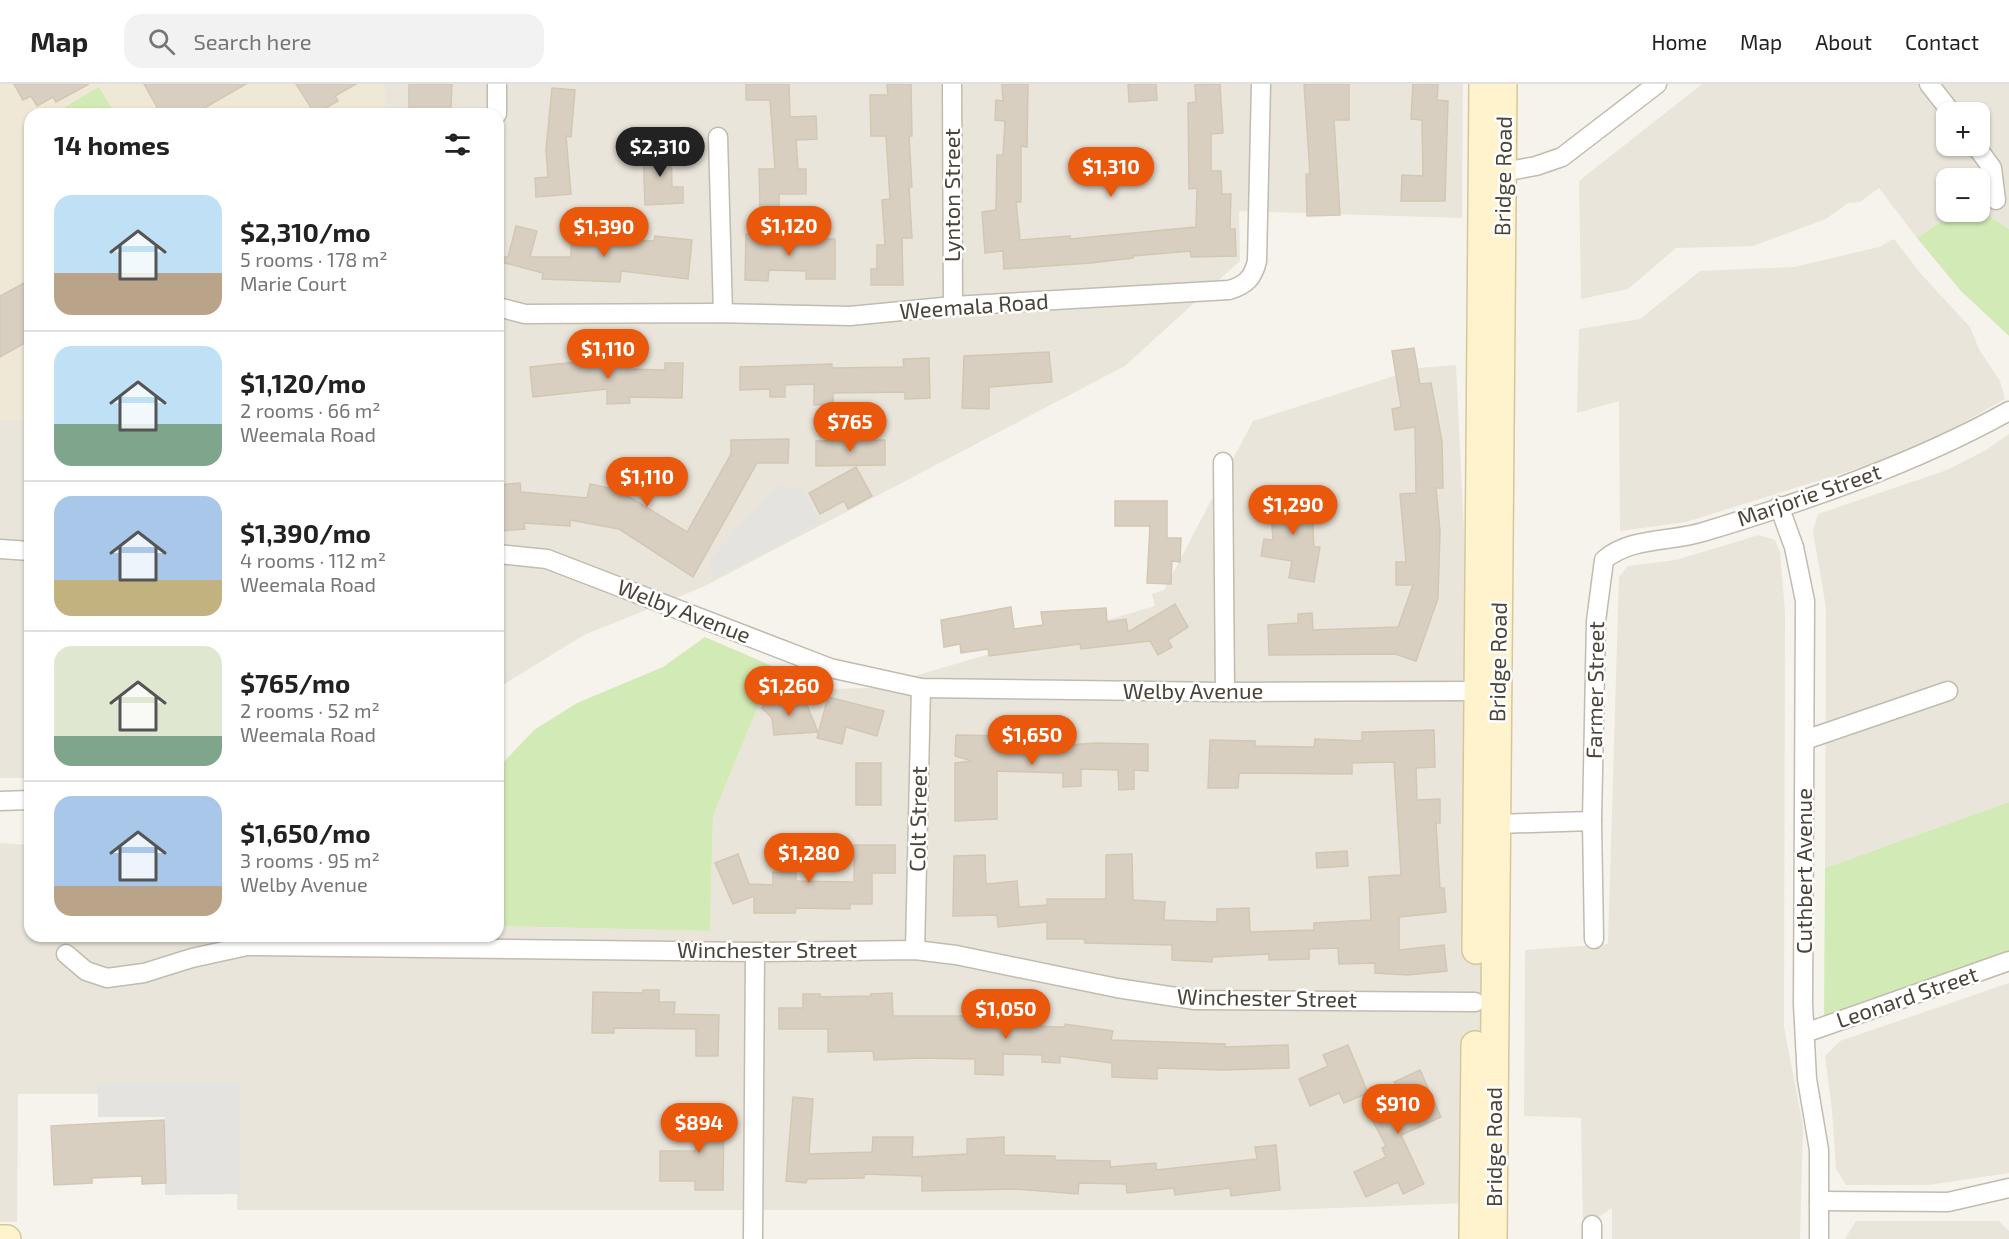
<!DOCTYPE html>
<meta charset="utf-8">
<style>
:root{--surface:#fff;--page:#f2f2f2;--text:#222;--muted:#767676;--line:#e0e0e0;--accent:#ea580c}
body{margin:0;font-family:"Exo 2",sans-serif;background:var(--page);color:var(--text);height:100vh;display:flex;flex-direction:column;font-size:22px;white-space:nowrap}
*{box-sizing:border-box;margin:0}
p{font-size:20px;color:var(--muted)}
.icon{flex:none;width:33px;height:33px;fill:none;stroke:currentColor;stroke-width:2;stroke-linecap:round;stroke-linejoin:round}
.map{position:relative;flex:1;overflow:hidden}
.panel{position:absolute;left:24px;top:24px;width:480px;height:834px;display:flex;flex-direction:column;background:var(--surface);border-radius:18px;box-shadow:0 2px 4px #0004}
.panel>*{flex:none}
.controls{position:absolute;left:1936px;top:18px;display:grid;gap:12px}
.controls a{display:grid;place-items:center;width:54px;height:54px;border-radius:12px;background:var(--surface);box-shadow:0 2px 4px #0004;font-size:30px}
.price{position:absolute;translate:-50% -51px;padding:0 14px;border-radius:21px;background:var(--accent);color:#fff;font-size:20px;line-height:39px;filter:drop-shadow(0 2px 3px #0008)}
.price::after{content:'';position:absolute;left:50%;top:36px;width:18px;height:14px;margin-left:-9px;background:inherit;clip-path:polygon(0 0,100% 0,50% 100%)}
.price.current{background:#222;color:#fff}
ul{padding:0;list-style:none}
li{display:flex;align-items:center;gap:18px;height:150px;padding:0 30px}
li+li{border-top:2px solid var(--line)}
li span{display:grid;place-items:center;flex:none;width:168px;height:120px;border-radius:18px;color:#555}
li>.icon{margin-inline-start:auto}
span .icon{width:72px;height:72px;fill:#fffc;stroke-width:1}
li b{font-size:26px}
h2{display:flex;justify-content:space-between;align-items:center;height:72px;padding:0 30px;font-size:26px}
header{display:flex;align-items:center;gap:36px;box-sizing:border-box;height:84px;padding:0 30px;background:var(--surface);border-bottom:2px solid var(--line)}
header strong{font-size:28px}
nav{display:flex;gap:33px;margin-inline-start:auto;font-size:21px}
.search{width:420px;height:54px;background:var(--page);display:flex;align-items:center;gap:15px;box-sizing:border-box;padding:0 21px;border-radius:18px;color:var(--muted);font-size:22px}
.map>svg:first-child{display:block}
</style>
<header>
<strong>Map</strong>
<div class="search"><svg class="icon" aria-label="search" viewBox="0 0 24 24"><circle cx="10" cy="10" r="6"/><path d="M15 15l6 6"/></svg>Search here</div>
<nav><a>Home</a><a>Map</a><a>About</a><a>Contact</a></nav>
</header>
<div class="map">
<svg width="2009" height="1155" viewBox="0 0 2009 1155">
<rect width="100%" height="100%" fill="#f6f3ec"/>
<!-- residential -->
<g fill="#eae5da" fill-rule="evenodd">
<polygon points="385,0 1463,0 1462,134 1239,127 1240,177 1125,282 703,503 584,551 498,604 498,30 385,30"/>
<path d="M1702,0H2009V145L1980,126V94H1947V128H1955L1917,154L1879,104L1860,118L1848,119L1826,135L1753,162L1676,164L1628,205L1581,215L1579,97ZM1947,28H1980V62H1947Z"/>
<polygon points="1894,155 1921,190 1970,243 1979,265 2000,297 2005,315 1927,359 1869,381 1686,438 1620,447 1619,317 1577,329 1579,245 1640,235 1700,187 1794,183 1879,163"/>
<polygon points="1456,281 1496,1118 1281,1126 237,1126 238,1010 18,1010 17,1138 0,1138 0,759 30,761 30,852 498,852 498,842 710,847 713,732 768,598 825,605 873,604 1155,522 1152,510 1164,506 1253,337 1419,284"/>
<rect x="0" y="336" width="30" height="358"/>
<polygon points="2009,350 2009,718 1825,784 1826,524 1813,447 1818,430 1947,386 1986,366"/>
<polygon points="1759,451 1775,456 1780,468 1785,528 1784,943 1803,1042 1800,1155 1612,1155 1612,1124 1583,1143 1581,1034 1524,1032 1525,866 1608,860 1619,493 1628,482 1676,476"/>
<polygon points="2009,899 2009,1089 1928,1101 1846,1101 1836,1085 1832,1026 1825,972 1840,957"/>
<polygon points="1856,1137 1999,1137 2009,1147 2009,1155 1845,1155"/>
</g>
<!-- education -->
<polygon fill="#efe8d6" points="0,0 385,0 385,30 30,30 30,336 0,336"/>
<!-- green -->
<g fill="#d2eab5">
<polygon points="99,3 115,30 69,30 65,23"/>
<polygon points="1980,126 2009,145 2009,252 1961,207 1917,154 1955,128"/>
<polygon points="705,553 825,605 768,598 713,732 710,847 498,842 498,684 534,646 577,619 663,583"/>
<polygon points="2009,718 2009,877 1824,942 1825,784"/>
</g>
<!-- parking -->
<g fill="#e5e3e0">
<polygon points="779,399 787,405 801,403 821,438 714,495 709,477"/>
<polygon points="98,1000 240,1000 240,1110 165,1111 165,1033 98,1033"/>
</g>
<!-- building -->
<g fill="#d8cfc1" stroke="#d3c7b4" stroke-width="1.5">
<polygon points="14,0 89,0 56,18 53,13 37,22 31,12 23,16"/>
<polygon points="144,0 246,0 194,30 161,30"/>
<polygon points="296,0 356,0 335,12 338,17 315,30"/>
<polygon points="409,0 452,0 451,23 409,23"/>
<polygon points="746,0 789,0 790,33 816,32 817,55 796,56 798,85 806,85 806,110 779,110 779,124 760,125 759,85 775,85 770,16 746,16"/>
<polygon points="887,0 911,0 912,52 909,52 912,103 909,103 912,154 902,154 903,201 871,201 871,185 877,185 877,161 885,161 882,116 890,115 886,52 871,52 870,11 888,11"/>
<polygon points="1002,0 1028,0 1027,63 1021,62 1021,118 1016,118 1020,156 1070,152 1070,155 1196,143 1197,104 1189,105 1188,19 1196,18 1195,1 1220,0 1223,49 1211,50 1211,87 1221,87 1222,110 1231,110 1230,145 1235,145 1236,172 1191,173 1190,167 1133,172 1133,174 1091,179 1004,185 1003,167 985,169 982,128 996,126 997,71 1003,71 1005,37 995,36 996,16 1003,17"/>
<polygon points="1128,0 1156,0 1157,16 1129,18"/>
<polygon points="1304,0 1349,0 1349,36 1334,36 1340,131 1307,132 1306,90 1310,90"/>
<polygon points="1413,0 1438,0 1437,16 1448,17 1445,117 1401,117 1402,91 1423,92 1422,36 1411,35"/>
<polygon points="552,4 575,6 571,53 566,52 571,110 536,113 535,94 548,93 546,66"/>
<polygon points="671,64 672,103 683,103 683,119 645,121 643,65"/>
<polygon points="516,142 537,147 530,173 571,173 571,155 654,157 655,152 692,156 688,195 621,187 620,198 542,195 543,189 501,178 502,173 508,173"/>
<polygon points="746,150 784,151 784,155 835,155 835,195 806,195 806,187 769,186 768,197 745,196"/>
<polygon points="24,199 30,209 30,256 0,273 0,212"/>
<polygon points="1414,264 1420,300 1431,299 1442,357 1443,404 1436,404 1440,448 1438,514 1416,577 1395,570 1269,571 1268,541 1298,539 1298,530 1312,529 1313,546 1398,543 1413,501 1396,501 1396,478 1406,478 1400,410 1416,409 1415,343 1395,346 1392,325 1401,323 1392,267"/>
<polygon points="1049,268 1052,298 989,303 989,325 962,324 964,272"/>
<polygon points="614,274 627,274 628,285 665,286 665,279 683,279 682,314 629,313 630,319 607,320 607,305 533,313 530,283"/>
<polygon points="929,274 930,314 905,315 905,308 833,309 833,320 814,321 814,300 785,301 785,313 770,313 770,305 740,306 740,283 832,280 832,284 904,283 903,275"/>
<polygon points="789,355 788,379 757,379 693,493 619,445 570,436 570,442 524,439 525,445 500,447 498,401 520,399 521,408 587,414 590,400 618,406 687,448 731,370 731,356"/>
<polygon points="885,356 885,381 816,382 816,357"/>
<polygon points="856,383 872,412 848,425 844,417 820,430 809,409"/>
<polygon points="1311,411 1314,463 1320,463 1314,498 1289,494 1292,477 1261,472 1264,455 1273,456 1270,414"/>
<polygon points="1115,417 1167,417 1167,454 1181,454 1180,478 1172,477 1171,500 1147,499 1150,442 1115,442"/>
<polygon points="1175,520 1188,543 1168,556 1172,563 1158,571 1150,557 1081,565 1080,560 989,572 988,565 961,569 960,560 944,563 941,536 1011,523 1014,545 1043,541 1041,528 1106,524 1107,538 1126,535 1128,548"/>
<polygon points="770,609 787,620 805,616 818,648 774,651 772,634 762,624"/>
<polygon points="828,613 884,627 877,652 846,643 842,660 817,654"/>
<polygon points="1434,646 1435,683 1416,684 1417,716 1440,715 1440,739 1436,739 1440,804 1444,804 1446,828 1399,833 1399,866 1444,861 1447,887 1408,891 1375,889 1375,879 1339,880 1338,864 1309,865 1309,875 1269,876 1269,870 1212,873 1212,878 1172,876 1172,861 1085,859 1084,855 1047,855 1047,838 998,843 997,831 953,832 954,772 985,771 986,800 1017,797 1019,823 1047,821 1047,815 1106,815 1106,771 1132,770 1133,816 1165,818 1164,836 1217,838 1217,825 1249,824 1250,848 1314,846 1314,839 1371,836 1369,793 1401,791 1394,678 1352,679 1352,690 1239,689 1238,704 1208,704 1210,656 1255,657 1255,662 1314,663 1315,655 1362,657 1362,648"/>
<polygon points="956,651 1054,653 1053,662 1096,659 1148,660 1148,687 1134,686 1134,705 1119,706 1118,686 1081,685 1081,702 1063,703 1063,689 997,687 997,735 955,737 955,679 972,677 955,672"/>
<rect x="856" y="679" width="25" height="42"/>
<polygon points="854,761 895,761 895,789 872,789 872,820 850,820 850,825 796,824 795,829 754,829 754,812 733,820 715,779 738,770 749,800 773,801 773,788 796,789 796,797 854,798"/>
<polygon points="1347,767 1348,782 1317,784 1316,769"/>
<polygon points="643,906 659,906 659,918 675,918 674,930 719,931 718,972 696,972 696,945 614,944 614,949 592,949 593,908 643,909"/>
<polygon points="892,909 893,932 1004,932 1004,941 1065,943 1065,940 1113,947 1111,956 1225,960 1225,963 1288,961 1289,984 1223,986 1157,984 1157,995 1112,993 1112,979 1060,972 1060,979 1042,978 1042,971 1003,970 1003,991 975,990 975,975 919,974 874,976 873,967 828,968 828,945 779,945 779,924 803,924 803,910 820,910 820,913 871,912 871,910"/>
<polygon points="1348,961 1368,1009 1344,1019 1339,1009 1310,1022 1299,995 1328,982 1323,971"/>
<polygon points="1420,986 1441,1033 1401,1051 1424,1100 1403,1110 1398,1098 1366,1113 1354,1088 1386,1073 1382,1064 1386,1062 1366,1024 1399,1007 1394,998"/>
<polygon points="793,1013 813,1015 809,1070 872,1068 873,1053 913,1053 912,1073 967,1070 967,1055 1004,1053 1004,1071 1055,1072 1055,1076 1110,1077 1110,1083 1156,1079 1156,1086 1257,1075 1255,1063 1276,1061 1280,1106 1231,1112 1230,1104 1175,1111 1174,1104 1127,1109 1126,1100 1079,1099 1078,1110 1015,1105 922,1107 922,1092 864,1090 864,1094 807,1095 806,1099 786,1097"/>
<polygon points="696,1023 724,1024 723,1106 695,1106 695,1097 660,1097 660,1067 696,1067"/>
<polygon points="164,1036 166,1099 142,1100 142,1092 92,1094 92,1099 54,1101 51,1042"/>
</g>
<g fill="none" stroke-linecap="round" stroke-linejoin="round">
<!-- street casing -->
<g stroke="#c2bbae" stroke-width="21">
<g id="street">
<polyline points="952,0 953,222"/>
<polyline points="1929,0 1951,28"/>
<polyline points="497,30 497,0"/>
<polyline points="718,53 723,229"/>
<polyline points="1976,62 1992,84 1996,116"/>
<polyline points="1503,88 1536,82 1562,73 1657,0"/>
<path d="M498,223L525,230L713,229L850,232L953,222L1229,206C1246,201 1253,194 1257,177L1261,0"/>
<polyline points="1223,378 1225,608"/>
<polyline points="1779,422 1794,463 1805,517 1803,920 1807,995 1819,1066 1819,1155"/>
<polyline points="0,465 30,467"/>
<polyline points="498,470 547,475 830,584 921,604 1225,608 1478,607"/>
<polyline points="1805,656 1948,607"/>
<polyline points="0,717 30,716"/>
<polyline points="1496,740 1592,737"/>
<path d="M1594,855L1592,737L1596,537L1604,476C1630,453 1671,458 1703,448C1806,417 1916,379 2009,327"/>
<polyline points="915,866 921,604"/>
<polyline points="66,870 86,887 107,894 144,889 192,874 247,862 755,868 915,866 956,871 1117,904 1195,916 1475,918"/>
<polyline points="1805,949 2009,877"/>
<polyline points="1819,1117 1948,1118 2009,1104"/>
<polyline points="753,1155 755,868"/>
<polyline points="1592,1155 1592,1141"/>
</g>
</g>
<!-- secondary casing -->
<g stroke="#d6c79b" stroke-width="30">
<g id="secondary">
<polyline points="1476,866 1483,0"/>
<polyline points="0,1155 7,1155"/>
<polyline points="1473,1155 1475,961"/>
<polyline points="1493,1155 1503,0"/>
</g>
</g>
<!-- street -->
<use href="#street" stroke="#fff" stroke-width="18"/>
<!-- secondary -->
<use href="#secondary" stroke="#fff3cd" stroke-width="27"/>
</g>
<g text-anchor="middle" stroke-width="5" stroke-linejoin="round" paint-order="stroke">
<!-- street labels -->
<g font-size="22" fill="#4b4439" stroke="#fff">
<text transform="translate(1503 92) rotate(-89)" y="8">Bridge Road</text>
<text transform="translate(952 111) rotate(-90)" y="8">Lynton Street</text>
<text transform="translate(974 222) rotate(-4)" y="8">Weemala Road</text>
<text transform="translate(1809 411) rotate(-19)" y="8">Marjorie Street</text>
<text transform="translate(684 527) rotate(21)" y="8">Welby Avenue</text>
<text transform="translate(1498 578) rotate(-89)" y="8">Bridge Road</text>
<text transform="translate(1595 606) rotate(-89)" y="8">Farmer Street</text>
<text x="1193" y="615">Welby Avenue</text>
<text transform="translate(918 735) rotate(-89)" y="8">Colt Street</text>
<text transform="translate(1804 787) rotate(-90)" y="8">Cuthbert Avenue</text>
<text x="767" y="874">Winchester Street</text>
<text transform="translate(1907 913) rotate(-19)" y="8">Leonard Street</text>
<text transform="translate(1267 914) rotate(1)" y="8">Winchester Street</text>
<text transform="translate(1494 1063) rotate(-90)" y="8">Bridge Road</text>
</g>
</g>
</svg>
<div class="controls">
<a>+</a>
<a>−</a>
</div>
<b class="price current" style="left:660px;top:94px">$2,310</b>
<b class="price" style="left:1111px;top:114px">$1,310</b>
<b class="price" style="left:789px;top:173px">$1,120</b>
<b class="price" style="left:604px;top:174px">$1,390</b>
<b class="price" style="left:608px;top:296px">$1,110</b>
<b class="price" style="left:850px;top:369px">$765</b>
<b class="price" style="left:647px;top:424px">$1,110</b>
<b class="price" style="left:1293px;top:452px">$1,290</b>
<b class="price" style="left:789px;top:633px">$1,260</b>
<b class="price" style="left:1032px;top:682px">$1,650</b>
<b class="price" style="left:809px;top:800px">$1,280</b>
<b class="price" style="left:1006px;top:956px">$1,050</b>
<b class="price" style="left:1398px;top:1051px">$910</b>
<b class="price" style="left:699px;top:1070px">$894</b>
<section class="panel">
<h2>14 homes<svg class="icon" aria-label="filters" viewBox="0 0 24 24"><path d="M4 7h16M4 17h16"/><circle cx="9" cy="7" r="2"/><circle cx="15" cy="17" r="2"/></svg></h2>
<ul>
<li><span style="background:linear-gradient(#bfe0f5 65%,#b9a48a 0)"><svg class="icon" aria-label="home" viewBox="0 0 24 24"><path d="M3 11l9-7 9 7M6 9v11h12V9"/></svg></span><div><b>$2,310/mo</b><p>5 rooms · 178 m²</p><p>Marie Court</p></div></li>
<li><span style="background:linear-gradient(#bfe0f5 65%,#7fa58c 0)"><svg class="icon" aria-label="home" viewBox="0 0 24 24"><path d="M3 11l9-7 9 7M6 9v11h12V9"/></svg></span><div><b>$1,120/mo</b><p>2 rooms · 66 m²</p><p>Weemala Road</p></div></li>
<li><span style="background:linear-gradient(#a9c7e8 70%,#c2b280 0)"><svg class="icon" aria-label="home" viewBox="0 0 24 24"><path d="M3 11l9-7 9 7M6 9v11h12V9"/></svg></span><div><b>$1,390/mo</b><p>4 rooms · 112 m²</p><p>Weemala Road</p></div></li>
<li><span style="background:linear-gradient(#dfe7d0 75%,#7fa58c 0)"><svg class="icon" aria-label="home" viewBox="0 0 24 24"><path d="M3 11l9-7 9 7M6 9v11h12V9"/></svg></span><div><b>$765/mo</b><p>2 rooms · 52 m²</p><p>Weemala Road</p></div></li>
<li><span style="background:linear-gradient(#a9c7e8 75%,#b9a48a 0)"><svg class="icon" aria-label="home" viewBox="0 0 24 24"><path d="M3 11l9-7 9 7M6 9v11h12V9"/></svg></span><div><b>$1,650/mo</b><p>3 rooms · 95 m²</p><p>Welby Avenue</p></div></li>
</ul>
</section>
</div>
